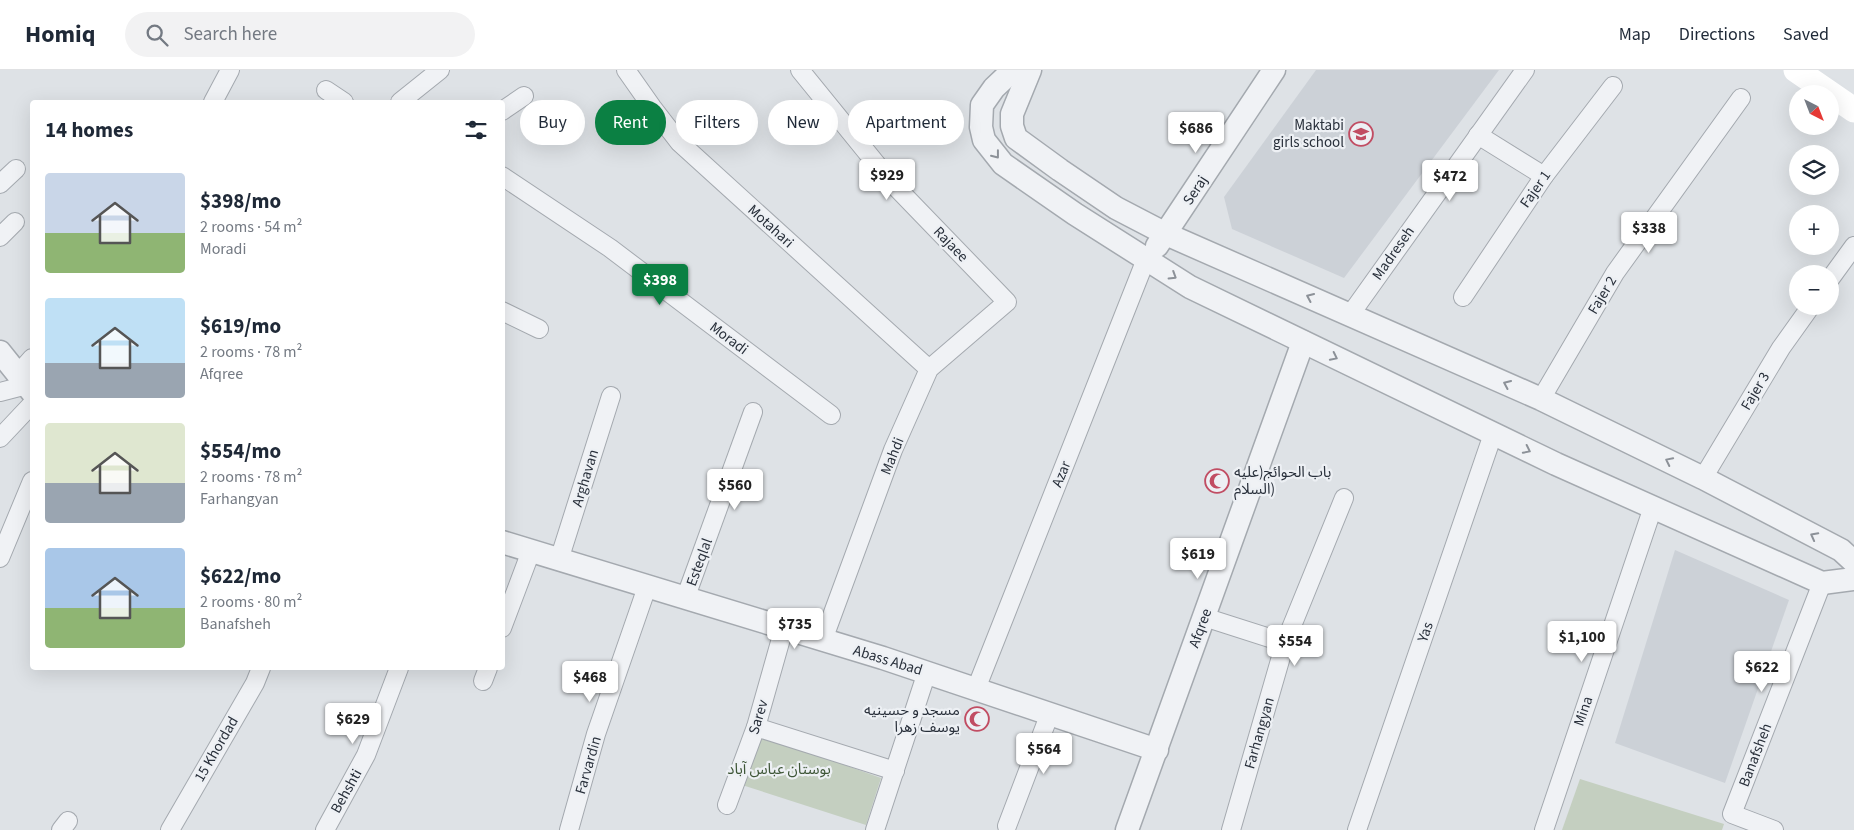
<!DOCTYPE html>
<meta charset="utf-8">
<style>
:root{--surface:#fff;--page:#f2f2f3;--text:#1f2937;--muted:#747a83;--line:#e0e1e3;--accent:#0b8043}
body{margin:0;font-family:"Source Sans 3","Noto Sans Arabic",sans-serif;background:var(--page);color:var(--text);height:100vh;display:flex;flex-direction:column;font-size:19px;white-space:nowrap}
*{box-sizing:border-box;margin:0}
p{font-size:16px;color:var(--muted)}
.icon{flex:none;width:28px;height:28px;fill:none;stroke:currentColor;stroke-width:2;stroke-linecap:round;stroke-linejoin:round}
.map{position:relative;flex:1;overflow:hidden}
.sheet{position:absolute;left:30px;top:30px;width:475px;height:570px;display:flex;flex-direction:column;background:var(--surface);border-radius:5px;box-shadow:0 5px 20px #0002}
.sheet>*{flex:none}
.guide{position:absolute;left:520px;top:30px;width:475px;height:45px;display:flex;gap:10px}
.needle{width:32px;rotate:138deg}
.tools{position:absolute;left:1789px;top:15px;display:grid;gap:10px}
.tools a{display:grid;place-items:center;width:50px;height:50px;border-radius:50%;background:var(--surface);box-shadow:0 5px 20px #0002;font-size:25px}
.price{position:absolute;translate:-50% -42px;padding:0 11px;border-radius:5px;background:#fff;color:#222;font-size:16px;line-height:32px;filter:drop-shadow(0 1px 2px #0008)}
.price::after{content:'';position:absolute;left:50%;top:30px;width:15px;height:11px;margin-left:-8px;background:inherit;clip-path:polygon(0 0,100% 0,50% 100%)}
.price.active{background:var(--accent);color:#fff}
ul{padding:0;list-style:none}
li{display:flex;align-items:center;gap:15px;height:125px;padding:0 15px}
li span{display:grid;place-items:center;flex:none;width:140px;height:100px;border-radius:5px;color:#555}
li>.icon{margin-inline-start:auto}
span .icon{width:60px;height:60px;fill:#fffc;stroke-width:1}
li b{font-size:21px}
h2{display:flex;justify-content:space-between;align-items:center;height:60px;padding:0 15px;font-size:21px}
.pill{padding:0 18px;border-radius:22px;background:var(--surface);box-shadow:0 5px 20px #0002;font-size:18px;line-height:45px}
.pill.active{background:var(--accent);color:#fff}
header{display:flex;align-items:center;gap:30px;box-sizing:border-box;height:70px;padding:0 25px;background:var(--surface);border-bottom:1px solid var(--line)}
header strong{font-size:24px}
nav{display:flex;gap:28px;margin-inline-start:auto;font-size:18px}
.search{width:350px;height:45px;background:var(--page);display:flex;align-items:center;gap:12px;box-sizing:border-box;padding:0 18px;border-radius:28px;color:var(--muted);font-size:19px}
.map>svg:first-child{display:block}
</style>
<header>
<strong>Homiq</strong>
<div class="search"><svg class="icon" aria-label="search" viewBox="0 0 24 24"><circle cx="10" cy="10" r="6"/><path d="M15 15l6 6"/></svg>Search here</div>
<nav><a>Map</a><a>Directions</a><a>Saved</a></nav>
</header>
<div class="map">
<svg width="1854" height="760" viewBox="0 0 1854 760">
<rect width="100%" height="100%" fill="#dee2e6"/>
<!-- built -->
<g fill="#ccd1d7">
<polygon points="1316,0 1499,0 1344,208 1232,159 1224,127"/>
<polygon points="1675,480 1789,530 1725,713 1615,673"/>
</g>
<!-- park -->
<g fill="#c4cfc0">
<polygon points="761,665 881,708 866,755 742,715"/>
<polygon points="1580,709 1724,754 1722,760 1562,760"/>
</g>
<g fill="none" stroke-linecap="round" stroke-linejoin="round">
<!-- minor casing -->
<g stroke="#a4a9af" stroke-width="20">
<g id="minor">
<polyline points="626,0 652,37 679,72 929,299"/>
<polyline points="800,0 891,112 1007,232 929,299 893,380 823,570"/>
<polyline points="326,20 344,32"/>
<polyline points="213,32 230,0"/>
<polyline points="400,32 440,0"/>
<polyline points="502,41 524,26"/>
<polyline points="1478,65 1544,106"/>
<polyline points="502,106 610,178 831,345"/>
<polyline points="0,114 16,99"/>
<polyline points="0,167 15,152"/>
<polyline points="1830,209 1854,176"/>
<polyline points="1463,227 1544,106 1613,16"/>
<polyline points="502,241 539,259"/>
<polyline points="1350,245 1525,0"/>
<polyline points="18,304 32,288"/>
<polyline points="0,322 27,315"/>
<polyline points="1541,329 1615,203 1741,28"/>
<polyline points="0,368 32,334"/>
<polyline points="1703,408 1781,278 1811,236"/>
<polyline points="0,488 32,411"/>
<polyline points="559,490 611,326"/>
<polyline points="685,529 753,342"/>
<polyline points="1204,547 1285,573"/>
<polyline points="502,558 531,481"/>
<polyline points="483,611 488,598"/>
<polyline points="976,619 1146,189"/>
<polyline points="756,657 895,701"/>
<polyline points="727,735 756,657 784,558"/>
<polyline points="1007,756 1050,643"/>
<polyline points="61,760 68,751"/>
<polyline points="170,760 255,613 261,598"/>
<polyline points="325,760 366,685 399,598"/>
<polyline points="569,760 596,664 647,517"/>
<polyline points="875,760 927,602"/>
<polyline points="1231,760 1285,573 1344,428"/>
<polyline points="1357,760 1493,364"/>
<polyline points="1544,760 1653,437"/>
<polyline points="1774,760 1732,744 1822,513"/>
</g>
</g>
<!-- tertiary casing -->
<g stroke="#a4a9af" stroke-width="25">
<g id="tertiary">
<polyline points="1013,0 994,18 982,35 981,57 984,70 1003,94 1075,144 1190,217 1556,394 1822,513 1854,509"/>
<polyline points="1030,0 1012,44 1012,56 1016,68 1060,100 1116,138 1166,164 1541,329 1703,408 1841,480 1854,492"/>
<polyline points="1157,176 1274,0"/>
<polyline points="0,282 32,322"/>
<polyline points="502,472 883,588 1157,680"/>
<polyline points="1127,760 1303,272"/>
</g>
</g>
<!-- minor -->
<use href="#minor" stroke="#f0f2f5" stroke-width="18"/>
<!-- tertiary -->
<use href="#tertiary" stroke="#f0f2f5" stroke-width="22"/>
<!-- secondary -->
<polyline stroke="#fff" stroke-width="25" points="1796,0 1854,40"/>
</g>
<!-- one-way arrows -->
<defs><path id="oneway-chevron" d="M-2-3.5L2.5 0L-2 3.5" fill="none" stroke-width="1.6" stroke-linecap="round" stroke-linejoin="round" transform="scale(1.25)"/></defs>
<g stroke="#8c9198">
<use href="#oneway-chevron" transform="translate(996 85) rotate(52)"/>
<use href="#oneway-chevron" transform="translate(1173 206) rotate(32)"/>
<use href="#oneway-chevron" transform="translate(1310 227) rotate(-156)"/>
<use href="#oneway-chevron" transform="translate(1334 287) rotate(26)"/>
<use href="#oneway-chevron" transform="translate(1507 314) rotate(-156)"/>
<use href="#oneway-chevron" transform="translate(1527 380) rotate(26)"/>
<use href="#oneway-chevron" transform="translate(1669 391) rotate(-154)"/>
<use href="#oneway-chevron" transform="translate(1814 466) rotate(-152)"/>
</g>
<!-- icons -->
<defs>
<g id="school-ring" transform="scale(1.25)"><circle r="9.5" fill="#edf0f4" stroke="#c14d63" stroke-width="1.5"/><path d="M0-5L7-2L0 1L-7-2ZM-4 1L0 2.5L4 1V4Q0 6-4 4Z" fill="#c14d63"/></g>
<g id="mosque-ring" transform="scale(1.25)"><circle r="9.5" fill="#edf0f4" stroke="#c14d63" stroke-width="1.5"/><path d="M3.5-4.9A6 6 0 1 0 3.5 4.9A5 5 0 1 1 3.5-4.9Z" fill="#c14d63"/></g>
</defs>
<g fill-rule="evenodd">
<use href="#school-ring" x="1361" y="64"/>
<use href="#mosque-ring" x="1217" y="411"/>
<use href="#mosque-ring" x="977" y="649"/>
</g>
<g text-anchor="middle" stroke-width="4.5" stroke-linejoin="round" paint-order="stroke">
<!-- poi labels -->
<g font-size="15" fill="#29303b" stroke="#edf0f4" text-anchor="end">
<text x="1344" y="60">Maktabi<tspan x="1344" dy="17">girls school</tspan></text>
<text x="1234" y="407" text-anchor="start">باب الحوائج(علیه<tspan x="1234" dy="17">السلام)</tspan></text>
<text x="960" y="645">مسجد و حسینیه<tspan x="960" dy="17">یوسف زهرا</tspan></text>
</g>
<!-- street labels -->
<g font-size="15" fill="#29303b" stroke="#edf0f4">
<text transform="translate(1535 119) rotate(-55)" y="5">Fajer 1</text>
<text transform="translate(1195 120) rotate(-57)" y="5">Seraj</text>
<text transform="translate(771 156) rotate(42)" y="5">Motahari</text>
<text transform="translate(951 174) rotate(46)" y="5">Rajaee</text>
<text transform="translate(1393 183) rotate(-55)" y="5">Madreseh</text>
<text transform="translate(1602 225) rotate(-59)" y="5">Fajer 2</text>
<text transform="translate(729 268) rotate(37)" y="5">Moradi</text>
<text transform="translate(1755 321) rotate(-59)" y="5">Fajer 3</text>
<text transform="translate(892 386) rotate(-68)" y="5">Mahdi</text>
<text transform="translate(1061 404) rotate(-68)" y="5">Azar</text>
<text transform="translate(585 408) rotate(-73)" y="5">Arghavan</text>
<text transform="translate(699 492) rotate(-70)" y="5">Esteqlal</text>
<text transform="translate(1200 558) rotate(-70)" y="5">Afqree</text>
<text transform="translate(1425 562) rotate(-71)" y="5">Yas</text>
<text transform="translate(888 590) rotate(17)" y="5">Abass Abad</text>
<text transform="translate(1583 641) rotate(-71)" y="5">Mina</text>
<text transform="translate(758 647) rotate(-73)" y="5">Sarev</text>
<text transform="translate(1259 663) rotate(-74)" y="5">Farhangyan</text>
<text transform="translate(216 679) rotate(-60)" y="5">15 Khordad</text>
<text transform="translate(1755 685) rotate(-69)" y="5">Banafsheh</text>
<text transform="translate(588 695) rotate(-74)" y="5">Farvardin</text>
<text transform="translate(346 721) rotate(-61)" y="5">Behshti</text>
</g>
<!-- park labels -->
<g font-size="15" fill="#3e5637" stroke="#edf0f4">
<text x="779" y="704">بوستان عباس آباد</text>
</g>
</g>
</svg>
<div class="tools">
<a><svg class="needle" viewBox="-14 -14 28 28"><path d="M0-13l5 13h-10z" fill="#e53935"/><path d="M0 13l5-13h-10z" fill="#747a83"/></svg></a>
<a><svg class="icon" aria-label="layers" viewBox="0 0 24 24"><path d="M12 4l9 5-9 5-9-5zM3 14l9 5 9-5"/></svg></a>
<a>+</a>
<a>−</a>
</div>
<b class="price" style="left:1196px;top:84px">$686</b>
<b class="price" style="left:887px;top:131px">$929</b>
<b class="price" style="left:1450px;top:132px">$472</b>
<b class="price" style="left:1649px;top:184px">$338</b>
<b class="price active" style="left:660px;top:236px">$398</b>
<b class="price" style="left:735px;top:441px">$560</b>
<b class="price" style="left:1198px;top:510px">$619</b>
<b class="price" style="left:795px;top:580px">$735</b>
<b class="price" style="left:1582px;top:593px">$1,100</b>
<b class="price" style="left:1295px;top:597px">$554</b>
<b class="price" style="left:1762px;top:623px">$622</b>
<b class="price" style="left:590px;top:633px">$468</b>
<b class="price" style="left:353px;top:675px">$629</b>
<b class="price" style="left:1044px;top:705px">$564</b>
<div class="guide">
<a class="pill">Buy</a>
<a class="pill active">Rent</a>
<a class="pill">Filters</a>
<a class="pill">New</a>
<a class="pill">Apartment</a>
</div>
<section class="sheet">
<h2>14 homes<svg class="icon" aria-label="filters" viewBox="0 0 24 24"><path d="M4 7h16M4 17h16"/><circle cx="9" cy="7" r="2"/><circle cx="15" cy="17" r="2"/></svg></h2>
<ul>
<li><span style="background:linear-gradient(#c9d6e8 60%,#8fb573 0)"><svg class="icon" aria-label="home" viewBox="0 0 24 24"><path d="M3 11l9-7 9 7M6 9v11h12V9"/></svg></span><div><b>$398/mo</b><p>2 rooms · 54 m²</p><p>Moradi</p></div></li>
<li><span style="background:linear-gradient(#bfe0f5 65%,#9aa5b1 0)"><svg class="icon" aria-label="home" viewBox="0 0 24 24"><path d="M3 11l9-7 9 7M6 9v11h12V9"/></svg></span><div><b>$619/mo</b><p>2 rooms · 78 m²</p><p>Afqree</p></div></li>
<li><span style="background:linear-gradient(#dfe7d0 60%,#9aa5b1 0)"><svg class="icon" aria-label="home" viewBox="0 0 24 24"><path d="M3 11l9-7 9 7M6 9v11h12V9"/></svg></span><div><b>$554/mo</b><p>2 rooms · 78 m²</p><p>Farhangyan</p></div></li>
<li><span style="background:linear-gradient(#a9c7e8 60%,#8fb573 0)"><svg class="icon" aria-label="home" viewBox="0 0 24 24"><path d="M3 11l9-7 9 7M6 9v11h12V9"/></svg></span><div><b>$622/mo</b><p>2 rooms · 80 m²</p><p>Banafsheh</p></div></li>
</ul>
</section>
</div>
